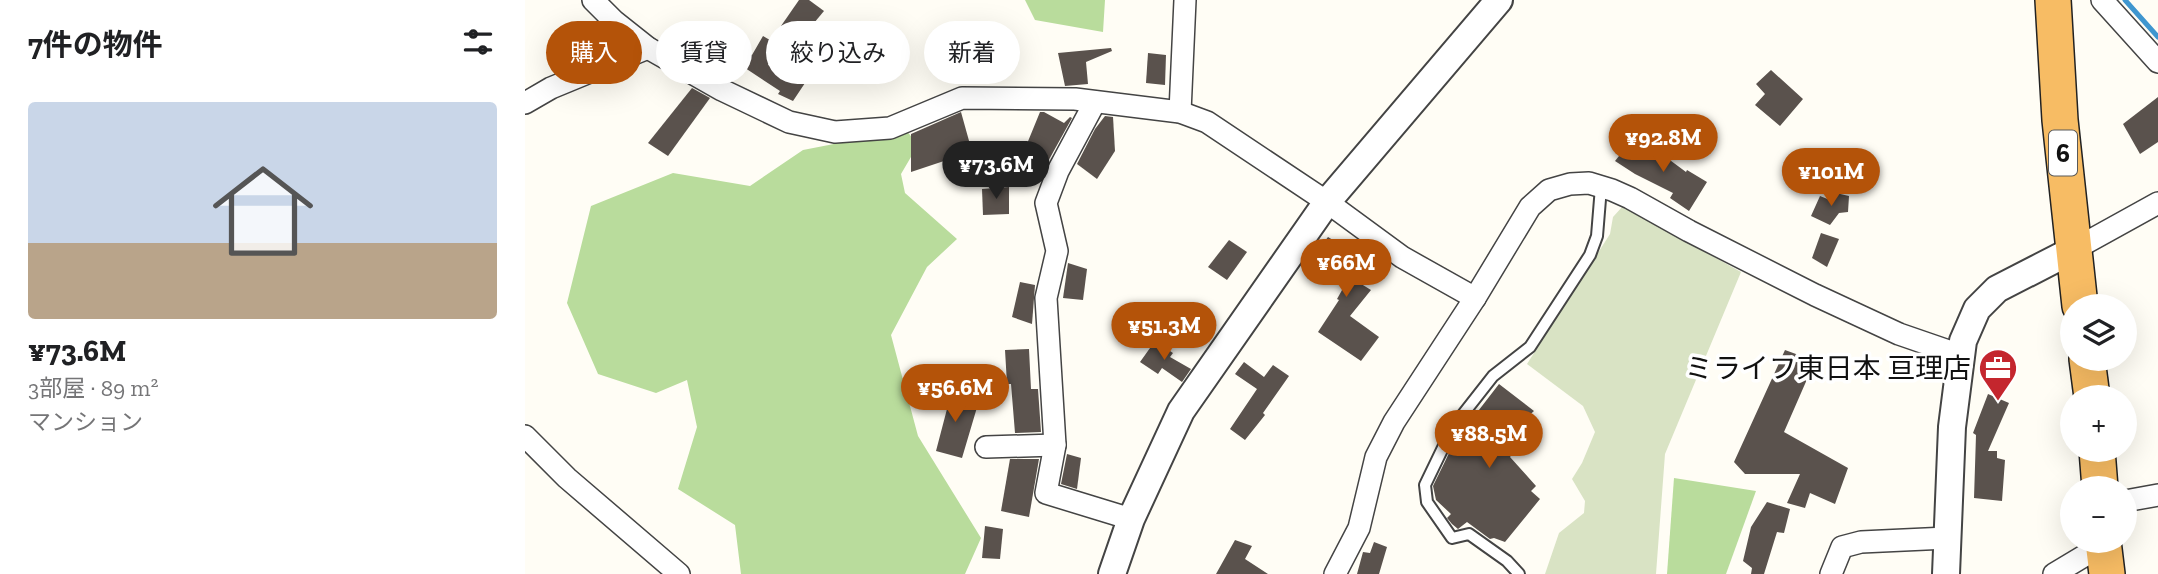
<!DOCTYPE html>
<html lang="ja">
<meta charset="utf-8">
<style>
:root{--surface:#fff;--page:#f2f2f2;--text:#202124;--muted:#757577;--accent:#b45309}
body{margin:0;font-family:"Zilla Slab","Noto Sans JP",serif;background:var(--page);color:var(--text);height:100vh;display:flex;flex-direction:column;font-size:26px;white-space:nowrap}
*{box-sizing:border-box;margin:0}
p{font-size:23px;color:var(--muted)}
.icon{flex:none;width:38px;height:38px;fill:none;stroke:currentColor;stroke-width:2;stroke-linecap:round;stroke-linejoin:round}
.map{position:relative;flex:1;overflow:hidden}
.panel{display:flex;flex-direction:column;background:var(--surface);width:525px}
.panel>*{flex:none}
.banner{position:absolute;left:21px;top:21px;width:665px;height:63px;display:flex;gap:14px}
.buttons{position:absolute;left:1535px;top:294px;display:grid;gap:14px}
.buttons a{display:grid;place-items:center;width:77px;height:77px;border-radius:50%;background:var(--surface);box-shadow:0 7px 28px #0002;font-size:35px}
.price{position:absolute;translate:-50% -60px;padding:0 16px;border-radius:24px;background:var(--accent);color:#fff;font-size:23px;line-height:46px;filter:drop-shadow(0 2px 4px #0008)}
.price::after{content:'';position:absolute;left:50%;top:42px;width:21px;height:16px;margin-left:-10px;background:inherit;clip-path:polygon(0 0,100% 0,50% 100%)}
.price.active{background:#222;color:#fff}
ul{padding:0;list-style:none}
li{display:grid;align-content:center;gap:14px;height:371px;padding:0 28px}
li span{display:grid;place-items:center;height:217px;border-radius:7px;color:#555}
li>.icon{margin-inline-start:auto}
span .icon{width:126px;height:126px;fill:#fffc;stroke-width:1}
li b{font-size:30px}
h2{display:flex;justify-content:space-between;align-items:center;height:84px;padding:0 28px;font-size:30px}
.tag{padding:0 24px;border-radius:32px;background:var(--surface);box-shadow:0 7px 28px #0002;font-size:24px;line-height:63px}
.tag.active{background:var(--accent);color:#fff}
main{display:flex;flex:1;min-height:0}
.map>svg:first-child{display:block}
</style>
<main>
<section class="panel">
<h2>7件の物件<svg class="icon" aria-label="filters" viewBox="0 0 24 24"><path d="M4 7h16M4 17h16"/><circle cx="9" cy="7" r="2"/><circle cx="15" cy="17" r="2"/></svg></h2>
<ul>
<li><span style="background:linear-gradient(#c9d6e8 65%,#b9a48a 0)"><svg class="icon" aria-label="home" viewBox="0 0 24 24"><path d="M3 11l9-7 9 7M6 9v11h12V9"/></svg></span><div><b>¥73.6M</b><p>3部屋 · 89 m²</p><p>マンション</p></div></li>
</ul>
</section>
<div class="map">
<svg width="1633" height="574" viewBox="0 0 1633 574">
<rect width="100%" height="100%" fill="#fffdf5"/>
<!-- forest -->
<g fill="#b9dc9c">
<polygon points="500,0 580,0 578,32 510,20"/>
<polygon points="381,130 393,145 376,174 380,193 432,239 402,267 366,335 393,436 456,538 440,574 216,574 210,525 153,489 172,427 162,380 131,393 73,374 42,303 66,206 148,173 225,186 278,150"/>
<polygon points="1149,478 1231,491 1201,574 1142,574"/>
</g>
<!-- cemetery -->
<polygon fill="#d9e3c4" points="1098,206 1216,272 1140,454 1131,574 1020,574 1034,533 1059,513 1060,501 1047,479 1057,463 1070,432 1058,406 1002,364 1085,234 1088,217"/>
<g fill="none" stroke-linecap="round" stroke-linejoin="round">
<!-- stream -->
<polyline stroke="#3f96cf" stroke-width="5" points="1600,0 1633,37"/>
</g>
<!-- building -->
<g fill="#5a524d">
<polygon points="274,0 284,0 299,11 274,41 256,26"/>
<polygon points="238,36 255,46 243,65 282,80 268,101 253,94 255,91 208,60 199,74 181,62 198,37 227,55"/>
<polygon points="586,48 587,51 561,62 563,84 540,86 533,53"/>
<polygon points="623,53 641,55 640,85 621,83"/>
<polygon points="1246,70 1278,99 1255,126 1230,105 1240,94 1231,84"/>
<polygon points="167,88 185,98 143,156 123,143"/>
<polygon points="1633,97 1633,142 1615,154 1598,124"/>
<polygon points="436,112 451,166 437,172 431,157 386,172 386,134"/>
<polygon points="515,112 519,112 539,123 545,117 547,118 521,165 497,156"/>
<polygon points="580,116 588,117 590,151 572,179 552,164 570,129"/>
<polygon points="1106,141 1132,156 1134,152 1161,172 1162,170 1182,182 1164,211 1145,198 1148,193 1110,174 1090,161"/>
<polygon points="484,187 484,214 458,215 457,189"/>
<polygon points="1311,193 1324,196 1323,212 1314,213 1305,225 1286,216 1295,196 1305,200"/>
<polygon points="1296,233 1314,239 1302,267 1287,258"/>
<polygon points="803,237 847,264 833,282 846,290 825,316 854,337 836,361 793,332 814,300 812,299 821,283 785,260"/>
<polygon points="704,240 722,252 702,280 683,267"/>
<polygon points="543,263 562,269 558,300 538,298"/>
<polygon points="495,282 510,285 507,324 487,317"/>
<polygon points="630,341 648,353 645,357 666,369 657,382 637,368 633,374 615,362"/>
<polygon points="504,349 506,389 513,389 516,432 490,433 486,384 482,384 480,350"/>
<polygon points="1260,350 1290,361 1259,432 1323,468 1310,504 1285,493 1280,508 1262,503 1275,474 1220,474 1209,462"/>
<polygon points="719,362 739,377 748,365 764,376 738,413 740,415 720,440 705,429 732,389 710,374"/>
<polygon points="974,384 1009,411 999,420 1006,428 985,457 1011,486 1006,491 1015,499 980,542 969,538 965,539 942,522 933,529 927,524 922,518 926,514 911,500 908,486 930,441"/>
<polygon points="414,388 428,391 426,400 453,404 437,458 411,451 422,409 411,404"/>
<polygon points="1463,394 1484,403 1463,451 1472,451 1472,458 1480,460 1477,501 1449,498 1451,435 1448,433"/>
<polygon points="542,454 556,458 552,489 536,484"/>
<polygon points="485,459 514,459 504,517 476,511"/>
<polygon points="1242,502 1265,509 1259,533 1252,532 1239,574 1226,574 1227,568 1218,561 1226,527"/>
<polygon points="460,526 478,529 475,559 457,558"/>
<polygon points="710,540 727,546 720,559 743,574 691,574"/>
<polygon points="849,542 862,547 854,574 832,574 838,552 845,553"/>
</g>
<g fill="none" stroke-linecap="round" stroke-linejoin="round">
<!-- service casing -->
<g stroke="#444" stroke-width="14">
<polyline id="service" points="994,574 982,561 944,534 927,538 902,502 900,485 928,427 968,376 1005,347 1065,255 1072,236 1076,187"/>
</g>
<!-- minor casing -->
<g stroke="#444" stroke-width="24">
<g id="minor">
<polyline points="68,0 89,21 123,48 197,90 264,122 310,132 365,128 437,98 550,99 655,112 682,122 802,202 877,257 950,298"/>
<polyline points="1577,0 1633,62"/>
<polyline points="570,102 533,171 521,203 532,251 521,298 530,445 521,493 606,519"/>
<polyline points="0,103 26,88 123,48"/>
<polyline points="655,112 660,0"/>
<polyline points="1548,250 1633,203"/>
<polyline points="0,436 42,478 154,574"/>
<polyline points="461,447 530,445"/>
<polyline points="1600,501 1633,495"/>
<polyline points="810,574 834,528 851,457 869,422 950,298 1005,207 1024,190 1045,184 1064,183 1087,190 1105,198 1164,231 1290,295 1374,334 1435,355"/>
<polyline points="1306,574 1317,547 1336,542 1422,538"/>
<polyline points="1529,574 1579,544"/>
</g>
</g>
<!-- tertiary casing -->
<g stroke="#444" stroke-width="30">
<g id="tertiary">
<polyline points="587,574 606,519 656,411 802,202 974,0"/>
<polyline points="1421,574 1427,427 1438,341 1452,309 1472,289 1548,250"/>
</g>
</g>
<!-- trunk casing -->
<g stroke="#222" stroke-width="38">
<g id="trunk">
<polyline points="1528,0 1535,120 1555,306"/>
<polyline points="1562,359 1567,397"/>
<polyline points="1572,450 1575,488"/>
<polyline points="1578,541 1582,574"/>
</g>
</g>
<!-- service -->
<use href="#service" stroke="#fff" stroke-width="10"/>
<!-- minor -->
<use href="#minor" stroke="#fff" stroke-width="21"/>
<!-- tertiary -->
<use href="#tertiary" stroke="#fff" stroke-width="26"/>
<!-- trunk -->
<use href="#trunk" stroke="#f7bc64" stroke-width="35"/>
</g>
<!-- icons -->
<defs>
<g id="office-pin" transform="scale(2.0125)"><path d="M0 17L-7.5 6A9.5 9.5 0 1 1 7.5 6Z" fill="#c4262e" stroke="#fff"/><path d="M-6-3h4V-5.5h4V-3h4V5H-6ZM-1-4.5V-3h2v-1.5ZM-6 0V1H6V0Z" fill="#fff"/></g>
</defs>
<g fill-rule="evenodd">
<use href="#office-pin" x="1473" y="368"/>
</g>
<g text-anchor="middle" stroke-width="7" stroke-linejoin="round" paint-order="stroke">
<!-- shield labels -->
<rect fill="#fff" stroke="#585858" stroke-width="2" x="1524" y="130.5" width="28" height="45" rx="5"/>
<g font-size="26" font-weight="bold" fill="#111">
<text x="1538" y="162">6</text>
</g>
<!-- poi labels -->
<g font-size="28" fill="#111" stroke="#fff" text-anchor="end">
<text x="1446" y="378">ミライフ東日本 亘理店</text>
</g>
</g>
</svg>
<div class="buttons">
<a><svg class="icon" aria-label="layers" viewBox="0 0 24 24"><path d="M12 4l9 5-9 5-9-5zM3 14l9 5 9-5"/></svg></a>
<a>+</a>
<a>−</a>
</div>
<b class="price" style="left:1138px;top:174px">¥92.8M</b>
<b class="price active" style="left:471px;top:201px">¥73.6M</b>
<b class="price" style="left:1306px;top:208px">¥101M</b>
<b class="price" style="left:821px;top:299px">¥66M</b>
<b class="price" style="left:639px;top:362px">¥51.3M</b>
<b class="price" style="left:430px;top:424px">¥56.6M</b>
<b class="price" style="left:964px;top:470px">¥88.5M</b>
<div class="banner">
<a class="tag active">購入</a>
<a class="tag">賃貸</a>
<a class="tag">絞り込み</a>
<a class="tag">新着</a>
</div>
</div>
</main>
